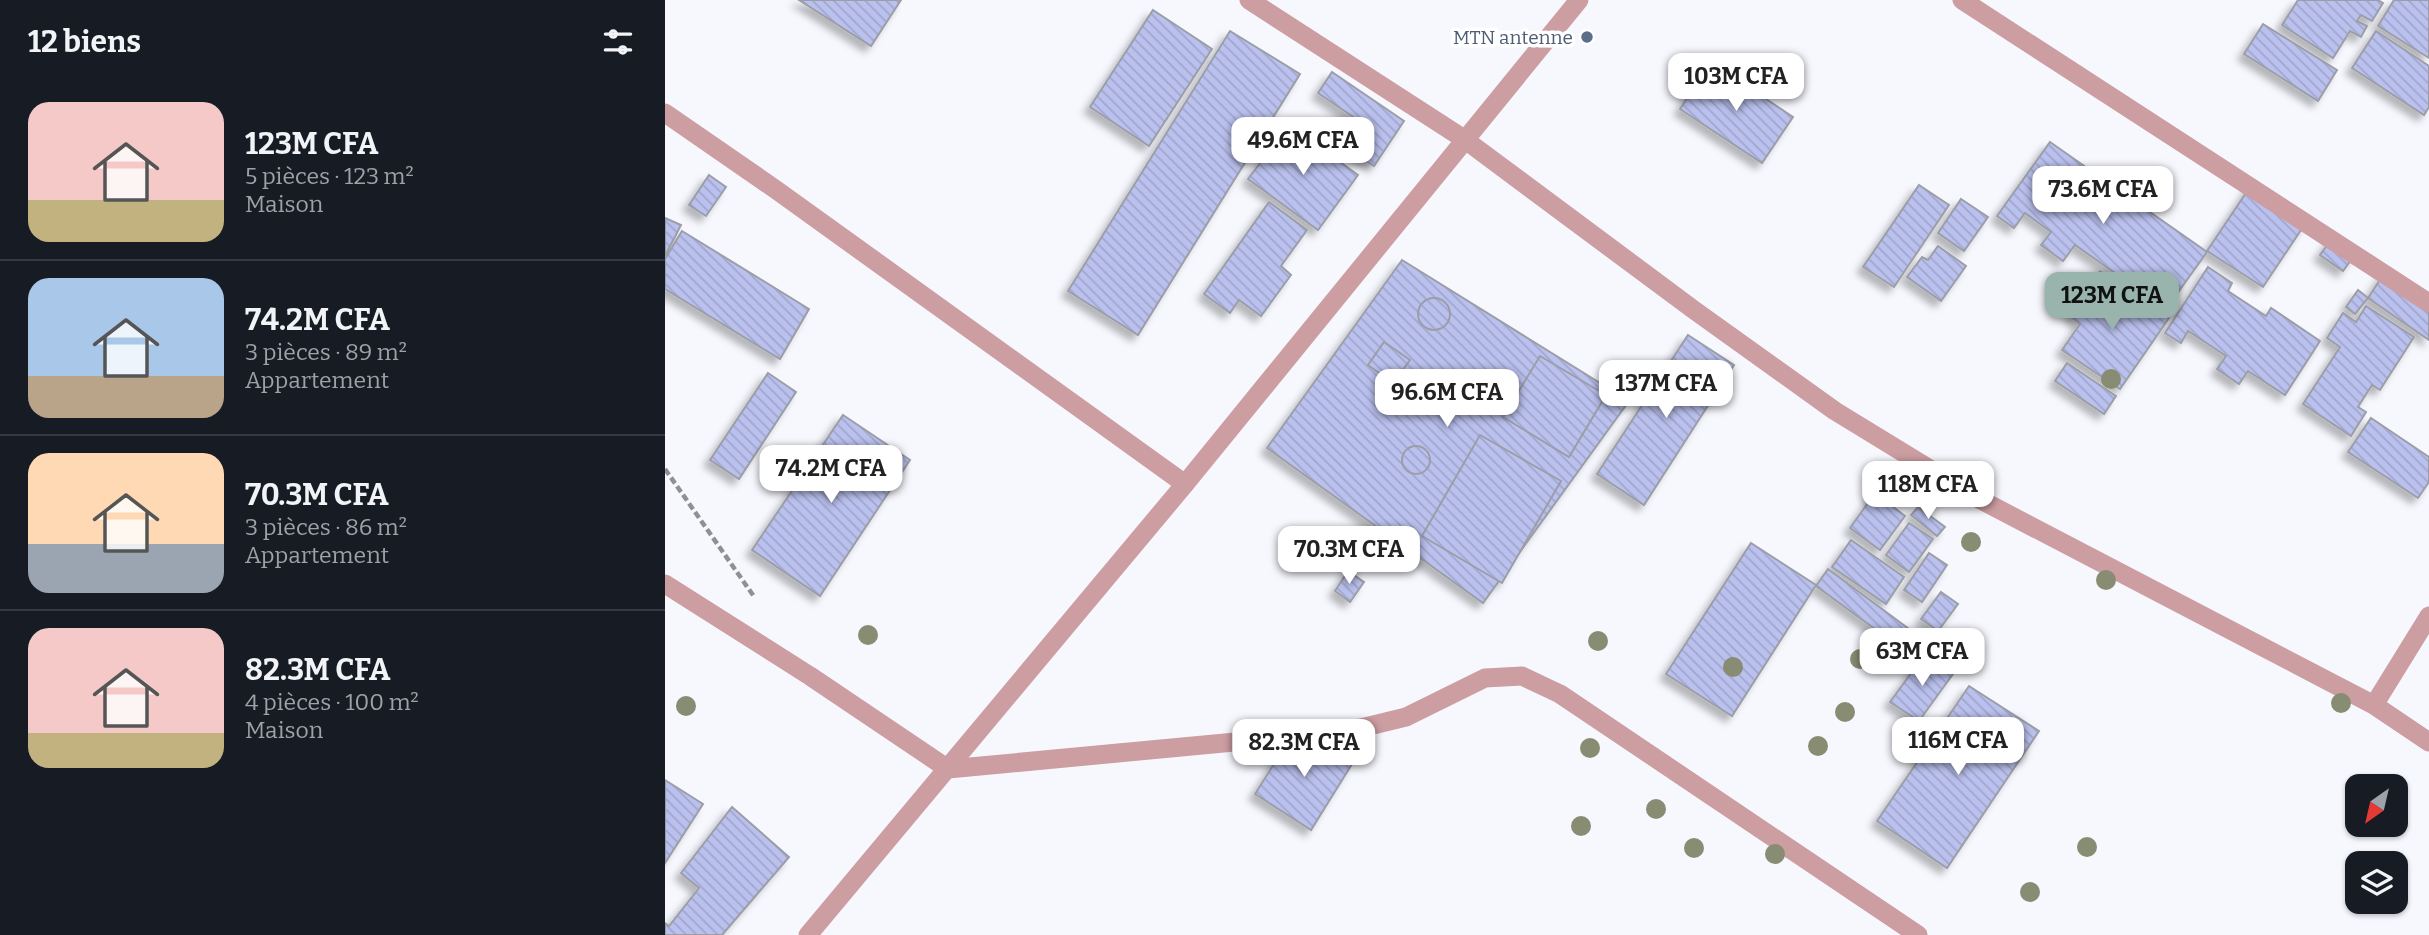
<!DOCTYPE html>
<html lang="fr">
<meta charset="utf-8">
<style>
:root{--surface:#171b24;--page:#20242c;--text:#f1f3f6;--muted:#9ea1a6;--line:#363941;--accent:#99b4ac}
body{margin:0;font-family:Bitter,serif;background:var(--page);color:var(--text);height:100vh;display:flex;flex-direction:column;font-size:26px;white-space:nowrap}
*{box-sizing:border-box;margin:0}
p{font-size:23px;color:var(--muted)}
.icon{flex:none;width:38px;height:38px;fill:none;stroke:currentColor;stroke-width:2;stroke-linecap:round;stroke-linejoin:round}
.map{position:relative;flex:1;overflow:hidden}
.drawer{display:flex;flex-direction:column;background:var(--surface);width:665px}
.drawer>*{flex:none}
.needle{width:46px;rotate:214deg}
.tools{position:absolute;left:1680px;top:774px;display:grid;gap:14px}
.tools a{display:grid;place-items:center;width:63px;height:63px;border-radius:14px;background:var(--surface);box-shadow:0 2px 5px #0004;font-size:35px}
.price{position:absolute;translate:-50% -60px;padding:0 16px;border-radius:14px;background:#fff;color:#222;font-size:23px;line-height:46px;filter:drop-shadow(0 2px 4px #0008)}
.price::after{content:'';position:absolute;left:50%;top:42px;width:21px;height:16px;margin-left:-10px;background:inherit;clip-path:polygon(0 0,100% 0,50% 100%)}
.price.current{background:var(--accent);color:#111}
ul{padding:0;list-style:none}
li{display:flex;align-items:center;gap:21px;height:175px;padding:0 28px}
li+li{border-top:2px solid var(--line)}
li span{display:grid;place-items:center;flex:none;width:196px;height:140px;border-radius:21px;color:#555}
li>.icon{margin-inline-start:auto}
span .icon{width:84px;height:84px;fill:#fffc;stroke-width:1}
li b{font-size:30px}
h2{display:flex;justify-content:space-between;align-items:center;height:84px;padding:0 28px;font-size:30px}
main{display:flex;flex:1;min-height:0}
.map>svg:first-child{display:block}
</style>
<main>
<section class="drawer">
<h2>12 biens<svg class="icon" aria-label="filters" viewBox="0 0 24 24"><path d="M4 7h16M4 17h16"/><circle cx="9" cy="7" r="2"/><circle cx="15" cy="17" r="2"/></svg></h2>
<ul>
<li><span style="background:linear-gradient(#f6c9c9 70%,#c2b280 0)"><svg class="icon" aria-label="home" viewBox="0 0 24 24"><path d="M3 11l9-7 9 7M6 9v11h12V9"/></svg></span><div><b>123M CFA</b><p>5 pièces · 123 m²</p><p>Maison</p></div></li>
<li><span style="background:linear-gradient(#a9c7e8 70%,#b9a48a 0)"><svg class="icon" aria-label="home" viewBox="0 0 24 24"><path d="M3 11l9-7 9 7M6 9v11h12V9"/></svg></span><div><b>74.2M CFA</b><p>3 pièces · 89 m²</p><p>Appartement</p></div></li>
<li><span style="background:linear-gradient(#ffd9b3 65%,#9aa5b1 0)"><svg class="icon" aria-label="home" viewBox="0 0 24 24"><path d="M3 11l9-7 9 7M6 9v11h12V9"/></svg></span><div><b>70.3M CFA</b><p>3 pièces · 86 m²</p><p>Appartement</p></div></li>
<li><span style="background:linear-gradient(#f6c9c9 75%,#c2b280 0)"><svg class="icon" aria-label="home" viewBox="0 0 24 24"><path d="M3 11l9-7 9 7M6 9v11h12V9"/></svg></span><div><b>82.3M CFA</b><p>4 pièces · 100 m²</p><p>Maison</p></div></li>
</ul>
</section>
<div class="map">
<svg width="1764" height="935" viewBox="0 0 1764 935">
<defs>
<pattern id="building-back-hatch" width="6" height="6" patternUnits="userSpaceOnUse" patternTransform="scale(1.75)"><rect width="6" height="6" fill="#bac1ee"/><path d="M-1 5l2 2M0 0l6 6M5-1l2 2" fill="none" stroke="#a0a6cc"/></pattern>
<filter id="shadow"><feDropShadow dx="-6" dy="6" stdDeviation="3.5" flood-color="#0004"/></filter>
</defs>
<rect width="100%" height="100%" fill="#f7f8fe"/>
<!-- building -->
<g fill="url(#building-back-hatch)" stroke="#9c9ea7" stroke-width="2" filter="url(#shadow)">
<polygon points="134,0 236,0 206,46"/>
<polygon points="1633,0 1713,0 1718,3 1707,21 1696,15 1692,21 1702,26 1696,37 1685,31 1668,58 1617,25"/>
<polygon points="1729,0 1764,0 1764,58 1713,26"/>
<polygon points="488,10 547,49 484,146 425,107"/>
<polygon points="1598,24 1672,70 1653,101 1579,54"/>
<polygon points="565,31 635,74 473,335 403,291"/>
<polygon points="1711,31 1764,66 1764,107 1759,115 1687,68"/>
<polygon points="1046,62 1128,117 1097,163 1015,109"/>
<polygon points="667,72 739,121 709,166 683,149 700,125 653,93"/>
<polygon points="624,125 693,175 653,230 583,179"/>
<polygon points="1385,142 1542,252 1501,309 1410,245 1398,261 1376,245 1386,232 1360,213 1349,228 1332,216"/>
<polygon points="44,175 61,187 41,216 24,205"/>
<polygon points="1587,184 1642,221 1598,287 1542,251"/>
<polygon points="1254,185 1284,205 1229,287 1198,267"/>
<polygon points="1296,199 1323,217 1299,251 1273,233"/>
<polygon points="604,202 642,230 616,266 626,275 596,316 574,300 565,313 539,294"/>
<polygon points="0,218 16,225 0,256"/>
<polygon points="17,231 144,309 115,359 0,289 0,259"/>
<polygon points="1668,237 1691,253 1678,271 1655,255"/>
<polygon points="1273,246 1301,266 1276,301 1242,277 1257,257 1263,260"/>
<polygon points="737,260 964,401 818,603 602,448"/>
<polygon points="1543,267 1567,283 1563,291 1601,316 1606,308 1655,341 1620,395 1583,371 1574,384 1552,369 1561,356 1523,331 1516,343 1500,333"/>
<polygon points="1435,271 1461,289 1457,296 1483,313 1488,307 1504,318 1455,389 1397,350 1415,324 1405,316 1411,306 1418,311 1426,300 1419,295"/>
<polygon points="1720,272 1764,302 1764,340 1703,298"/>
<polygon points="1693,290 1703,298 1690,314 1681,307"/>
<circle cx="769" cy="314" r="16"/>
<polygon points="1701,306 1749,337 1715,390 1707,385 1693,407 1701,412 1686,436 1638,404 1675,347 1662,338 1678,313 1691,322"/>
<polygon points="1023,335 1069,365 979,505 932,474"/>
<polygon points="719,342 745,360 728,383 703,365"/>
<polygon points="875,356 941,395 904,457 838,417"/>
<polygon points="1402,363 1451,396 1439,414 1390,381"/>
<polygon points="103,373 131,392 74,479 45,460"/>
<polygon points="178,415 245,460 155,596 87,550"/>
<polygon points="1706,418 1764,457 1764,482 1753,498 1683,452"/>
<polygon points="815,435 896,481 837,583 757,536"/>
<circle cx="751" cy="460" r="14"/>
<polygon points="1210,493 1240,516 1215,550 1185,528"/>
<polygon points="1253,507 1280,527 1272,536 1246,515"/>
<polygon points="1244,523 1268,539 1244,572 1221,555"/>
<polygon points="1186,540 1239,577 1221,604 1167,567"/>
<polygon points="1086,543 1151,585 1067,716 1001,674"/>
<polygon points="1264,553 1282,565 1257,602 1239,590"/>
<polygon points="1163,569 1244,629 1232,645 1151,586"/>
<polygon points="683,571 699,582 685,602 670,591"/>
<polygon points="1276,592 1293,604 1273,631 1256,619"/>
<polygon points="1260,654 1288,674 1254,721 1225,702"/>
<polygon points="1304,686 1374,731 1282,868 1212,821"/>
<polygon points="631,729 687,764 646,830 590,794"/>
<polygon points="0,780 38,804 0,863"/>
<polygon points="67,807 124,857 57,935 0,935 0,923 4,926 34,888 16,873"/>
</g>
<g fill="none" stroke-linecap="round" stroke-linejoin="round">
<!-- path -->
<polyline stroke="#8f9095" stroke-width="4.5" stroke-dasharray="7 3.5" stroke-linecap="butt" points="0,469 90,598"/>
<!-- minor -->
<g stroke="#cc9ea2" stroke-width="19">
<polyline points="584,0 799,139 1029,310 1170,411 1314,499 1709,705 1764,742"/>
<polyline points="1297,0 1764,303"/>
<polyline points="0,113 110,189 520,484"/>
<polyline points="0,584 145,676 283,769 634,736 696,728 741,717 820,678 857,676 895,694 1253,935"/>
<polyline points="1709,705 1764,616"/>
<polyline points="143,935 520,484 914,0"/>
</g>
</g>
<!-- trees -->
<g fill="#878c72">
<circle cx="1446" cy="379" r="10"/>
<circle cx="1306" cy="542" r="10"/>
<circle cx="1441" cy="580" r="10"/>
<circle cx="203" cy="635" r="10"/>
<circle cx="933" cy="641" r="10"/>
<circle cx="1195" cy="659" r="10"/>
<circle cx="1068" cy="667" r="10"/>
<circle cx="1676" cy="703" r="10"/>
<circle cx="21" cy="706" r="10"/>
<circle cx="1180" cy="712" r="10"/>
<circle cx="1153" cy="746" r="10"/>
<circle cx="925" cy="748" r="10"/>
<circle cx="991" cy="809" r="10"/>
<circle cx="916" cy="826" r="10"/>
<circle cx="1422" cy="847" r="10"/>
<circle cx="1029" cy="848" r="10"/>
<circle cx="1110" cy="854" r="10"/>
<circle cx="1365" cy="892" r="10"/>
</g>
<!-- markers -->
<circle fill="#5c6f8a" stroke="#fff" stroke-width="2.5" cx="922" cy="37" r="7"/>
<g text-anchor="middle" stroke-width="7" stroke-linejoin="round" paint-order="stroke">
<!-- service labels -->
<g font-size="19" fill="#4e5e75" stroke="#fff" text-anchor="end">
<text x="908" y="44">MTN antenne</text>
</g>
</g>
</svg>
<div class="tools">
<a><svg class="needle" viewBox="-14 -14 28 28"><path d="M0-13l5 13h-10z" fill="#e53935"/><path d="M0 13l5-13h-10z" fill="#9ea1a6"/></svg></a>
<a><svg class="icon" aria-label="layers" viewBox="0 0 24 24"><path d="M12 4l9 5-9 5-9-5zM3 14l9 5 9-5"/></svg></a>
</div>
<b class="price" style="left:1071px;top:113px">103M CFA</b>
<b class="price" style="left:638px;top:177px">49.6M CFA</b>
<b class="price" style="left:1438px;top:226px">73.6M CFA</b>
<b class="price current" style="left:1447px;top:332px">123M CFA</b>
<b class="price" style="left:1001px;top:420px">137M CFA</b>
<b class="price" style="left:782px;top:429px">96.6M CFA</b>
<b class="price" style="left:166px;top:505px">74.2M CFA</b>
<b class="price" style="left:1263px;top:521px">118M CFA</b>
<b class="price" style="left:684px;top:586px">70.3M CFA</b>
<b class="price" style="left:1257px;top:688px">63M CFA</b>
<b class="price" style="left:1293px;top:777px">116M CFA</b>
<b class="price" style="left:639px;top:779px">82.3M CFA</b>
</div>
</main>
